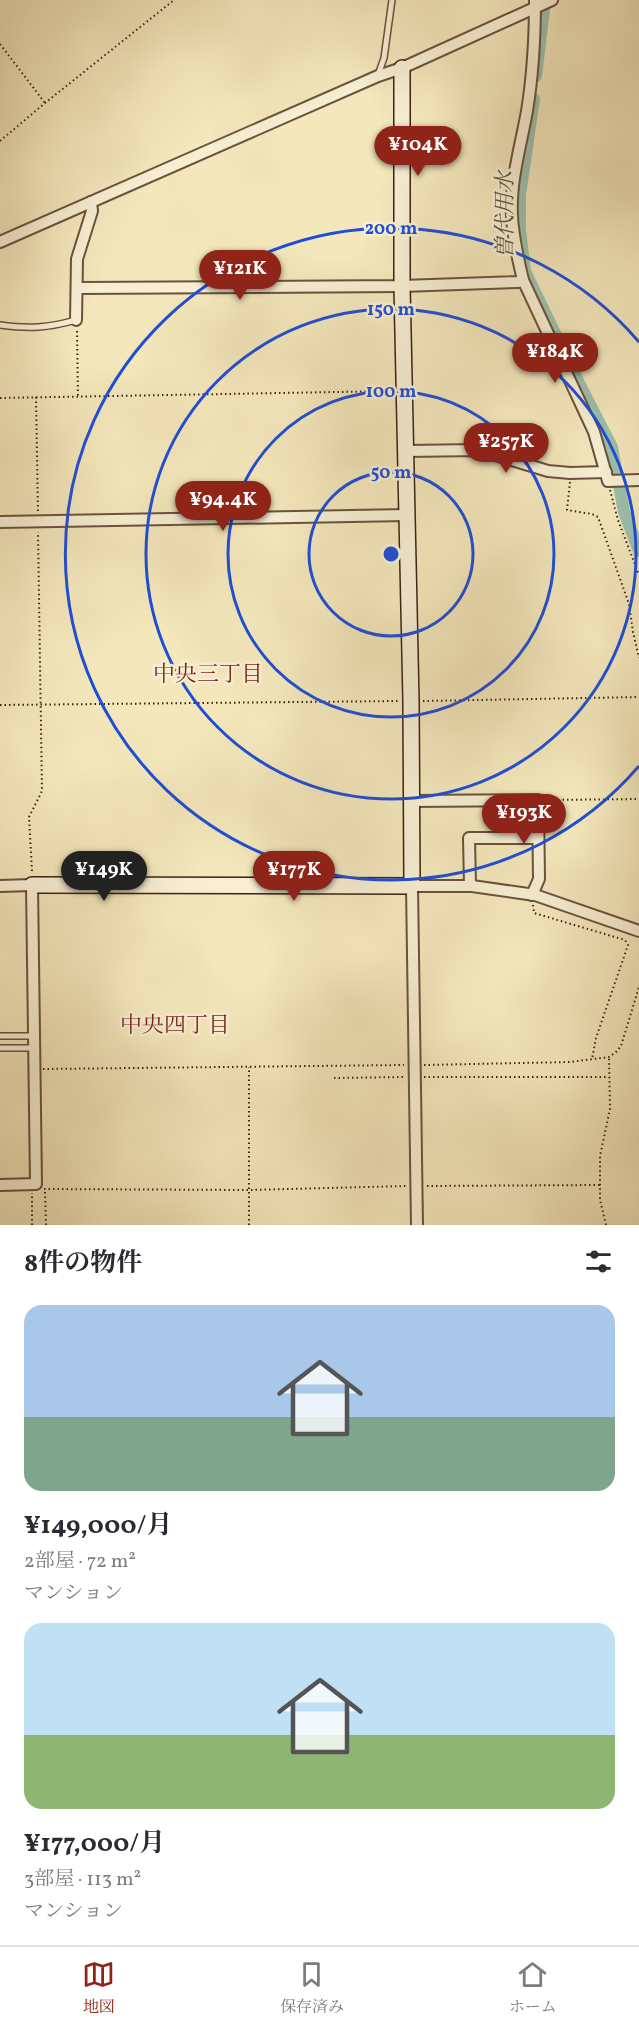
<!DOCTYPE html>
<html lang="ja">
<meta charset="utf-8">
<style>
:root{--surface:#fff;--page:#f7f7f7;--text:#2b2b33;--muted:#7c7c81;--line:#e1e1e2;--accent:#8f2418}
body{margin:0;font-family:Vollkorn,"Noto Serif JP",serif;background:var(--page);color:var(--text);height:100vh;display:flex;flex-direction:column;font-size:22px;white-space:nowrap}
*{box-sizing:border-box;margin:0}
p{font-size:20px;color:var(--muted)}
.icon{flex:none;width:33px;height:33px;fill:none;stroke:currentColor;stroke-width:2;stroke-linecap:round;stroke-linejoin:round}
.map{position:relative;height:1225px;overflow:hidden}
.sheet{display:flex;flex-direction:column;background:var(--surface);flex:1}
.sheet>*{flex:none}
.price{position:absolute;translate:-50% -51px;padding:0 14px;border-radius:21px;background:var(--accent);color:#fff;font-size:20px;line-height:39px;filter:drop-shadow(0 2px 3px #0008)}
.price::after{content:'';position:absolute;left:50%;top:36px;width:18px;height:14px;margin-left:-9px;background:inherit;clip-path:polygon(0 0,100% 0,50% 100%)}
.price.current{background:#222;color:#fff}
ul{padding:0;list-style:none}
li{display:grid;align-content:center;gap:12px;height:318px;padding:0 24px}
li span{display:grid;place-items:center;height:186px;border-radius:18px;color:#555}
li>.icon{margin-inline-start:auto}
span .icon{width:108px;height:108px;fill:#fffc;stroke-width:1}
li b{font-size:26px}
h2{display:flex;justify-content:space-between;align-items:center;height:72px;padding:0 24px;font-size:26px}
.tab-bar{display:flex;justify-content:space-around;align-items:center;height:84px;border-top:2px solid var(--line);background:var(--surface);font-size:16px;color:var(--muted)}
.tab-bar a{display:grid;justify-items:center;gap:3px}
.tab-bar .current{color:var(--accent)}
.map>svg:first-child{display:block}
</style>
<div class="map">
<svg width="639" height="1225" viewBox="0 0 639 1225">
<rect width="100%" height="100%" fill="#f4e7bc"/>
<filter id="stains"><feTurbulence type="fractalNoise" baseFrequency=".00333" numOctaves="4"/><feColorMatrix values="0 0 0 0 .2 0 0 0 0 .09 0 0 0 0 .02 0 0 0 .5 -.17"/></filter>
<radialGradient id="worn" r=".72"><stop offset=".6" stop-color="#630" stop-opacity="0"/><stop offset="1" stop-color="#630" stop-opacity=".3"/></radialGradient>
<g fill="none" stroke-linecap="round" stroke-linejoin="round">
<!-- canal -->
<g stroke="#9cc0ad" stroke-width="12">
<polyline points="536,76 545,0"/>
<polyline points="534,99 520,195 520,230 525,271 580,385 612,447 624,512 639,551"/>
</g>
<!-- lane casing -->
<g stroke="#69533c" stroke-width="8">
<g id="lane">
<polyline points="378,75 384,58 392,0"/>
<path d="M0,325C29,329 48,328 76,320"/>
<polyline points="0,1036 34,1036"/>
<polyline points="0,1048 34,1048"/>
</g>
</g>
<!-- street casing -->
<g stroke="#69533c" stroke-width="14">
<g id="street">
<polyline points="0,242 378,76 402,68 552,0"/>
<polyline points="523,280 594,432 608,481 639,480"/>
<path d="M78,288L402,286L518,282L523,280C518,259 513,238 512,216C510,181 521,145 527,111C533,74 535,37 535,0"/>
<polyline points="76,320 77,259 92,211 91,202"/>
<polyline points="405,451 479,450 548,471 570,473 606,472"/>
<polyline points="0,522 407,515"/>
<polyline points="412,801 538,800 539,879 532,895"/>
<polyline points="0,886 32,885 36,1184 0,1185"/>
<polyline points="470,886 469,838 538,838"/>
<polyline points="417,1225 412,886 472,886 535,895 639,931"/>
</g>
</g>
<!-- secondary casing -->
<g stroke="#3b2211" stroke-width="18">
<polyline id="secondary" points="32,885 412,886 411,701 402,286 402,68"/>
</g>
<!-- path -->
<g stroke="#3b2211" stroke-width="2" stroke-dasharray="1.5 3" stroke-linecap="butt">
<polyline points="0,44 45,103"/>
<polyline points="0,141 45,103 174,0"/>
<polyline points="77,331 78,397"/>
<polyline points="36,397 38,512"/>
<polyline points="0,398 393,391"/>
<polyline points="570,482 567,510 592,514 598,517 629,604 633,632 639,658"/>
<polyline points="610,490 618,520 639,575"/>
<polyline points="423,701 639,697"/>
<polyline points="0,705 399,701"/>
<polyline points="549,800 639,799"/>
<polyline points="32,871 29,817 42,791 38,532"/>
<polyline points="533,905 534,913 625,940 628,945 596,1038 592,1059"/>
<polyline points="424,1065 570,1062 609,1057 616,1052 621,1046 639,987"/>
<polyline points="43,1069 404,1065"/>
<polyline points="424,1077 608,1077"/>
<polyline points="334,1078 406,1077"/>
<polyline points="427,1186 600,1185"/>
<polyline points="44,1189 249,1190 406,1186"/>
<polyline points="45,1192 46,1225"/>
<polyline points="32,1225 32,1193"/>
<polyline points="249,1225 249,1067"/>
<polyline points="606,1225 600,1200 600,1156 610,1109 609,1057"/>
</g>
<!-- lane -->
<use href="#lane" stroke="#f8efd3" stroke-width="5"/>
<!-- street -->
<use href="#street" stroke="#f8efd3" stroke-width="10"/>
<!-- secondary -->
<use href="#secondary" stroke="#f8efd3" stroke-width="15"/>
</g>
<!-- distance rings -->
<g fill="none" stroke="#1d4ed8" stroke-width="3">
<circle cx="391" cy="554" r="82"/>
<circle cx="391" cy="554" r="163"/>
<circle cx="391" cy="554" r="245"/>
<path d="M639 766A326 326 0 1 1 639 342"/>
</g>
<g text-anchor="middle" stroke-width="5" stroke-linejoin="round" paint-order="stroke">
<!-- water labels -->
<g font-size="22" font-style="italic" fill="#585140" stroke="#f8efd3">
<text transform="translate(504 215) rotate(-90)" y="8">曽代用水</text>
</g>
<!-- neighbourhood labels -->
<g font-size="22" fill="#7a1f14" stroke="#f8efd3">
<text x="208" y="681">中央三丁目</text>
<text x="175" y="1032">中央四丁目</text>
</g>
</g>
<circle cx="391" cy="554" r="9" fill="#1d4ed8" stroke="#f8efd3" stroke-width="3"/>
<g font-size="18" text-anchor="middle" font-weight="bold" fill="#1d4ed8" stroke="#f8efd3" stroke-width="5" stroke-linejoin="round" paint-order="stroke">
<text x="391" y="234">200 m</text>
<text x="391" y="315">150 m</text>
<text x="391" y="397">100 m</text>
<text x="391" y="478">50 m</text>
</g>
<rect width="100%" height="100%" filter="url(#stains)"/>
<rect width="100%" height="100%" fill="url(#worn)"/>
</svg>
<b class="price" style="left:418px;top:177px">¥104K</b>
<b class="price" style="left:240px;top:301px">¥121K</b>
<b class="price" style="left:555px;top:384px">¥184K</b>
<b class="price" style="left:506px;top:474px">¥257K</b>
<b class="price" style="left:223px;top:532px">¥94.4K</b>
<b class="price" style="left:524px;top:845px">¥193K</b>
<b class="price current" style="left:104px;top:902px">¥149K</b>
<b class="price" style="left:294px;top:902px">¥177K</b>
</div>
<section class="sheet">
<h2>8件の物件<svg class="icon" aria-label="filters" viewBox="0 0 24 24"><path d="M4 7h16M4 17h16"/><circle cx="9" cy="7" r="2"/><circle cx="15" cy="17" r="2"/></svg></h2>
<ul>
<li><span style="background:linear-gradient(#a9c7e8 60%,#7fa58c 0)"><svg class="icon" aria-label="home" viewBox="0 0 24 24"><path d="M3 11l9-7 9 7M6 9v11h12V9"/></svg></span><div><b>¥149,000/月</b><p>2部屋 · 72 m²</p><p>マンション</p></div></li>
<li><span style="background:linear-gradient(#bfe0f5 60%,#8fb573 0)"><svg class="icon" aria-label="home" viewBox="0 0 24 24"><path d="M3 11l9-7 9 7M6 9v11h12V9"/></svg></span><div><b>¥177,000/月</b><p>3部屋 · 113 m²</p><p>マンション</p></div></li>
</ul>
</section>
<nav class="tab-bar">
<a class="current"><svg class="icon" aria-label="map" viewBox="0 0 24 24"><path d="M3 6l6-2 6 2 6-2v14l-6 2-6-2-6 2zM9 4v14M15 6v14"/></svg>地図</a>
<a><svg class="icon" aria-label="saved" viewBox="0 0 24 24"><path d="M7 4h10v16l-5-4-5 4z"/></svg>保存済み</a>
<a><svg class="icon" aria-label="home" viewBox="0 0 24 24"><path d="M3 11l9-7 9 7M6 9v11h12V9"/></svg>ホーム</a>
</nav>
